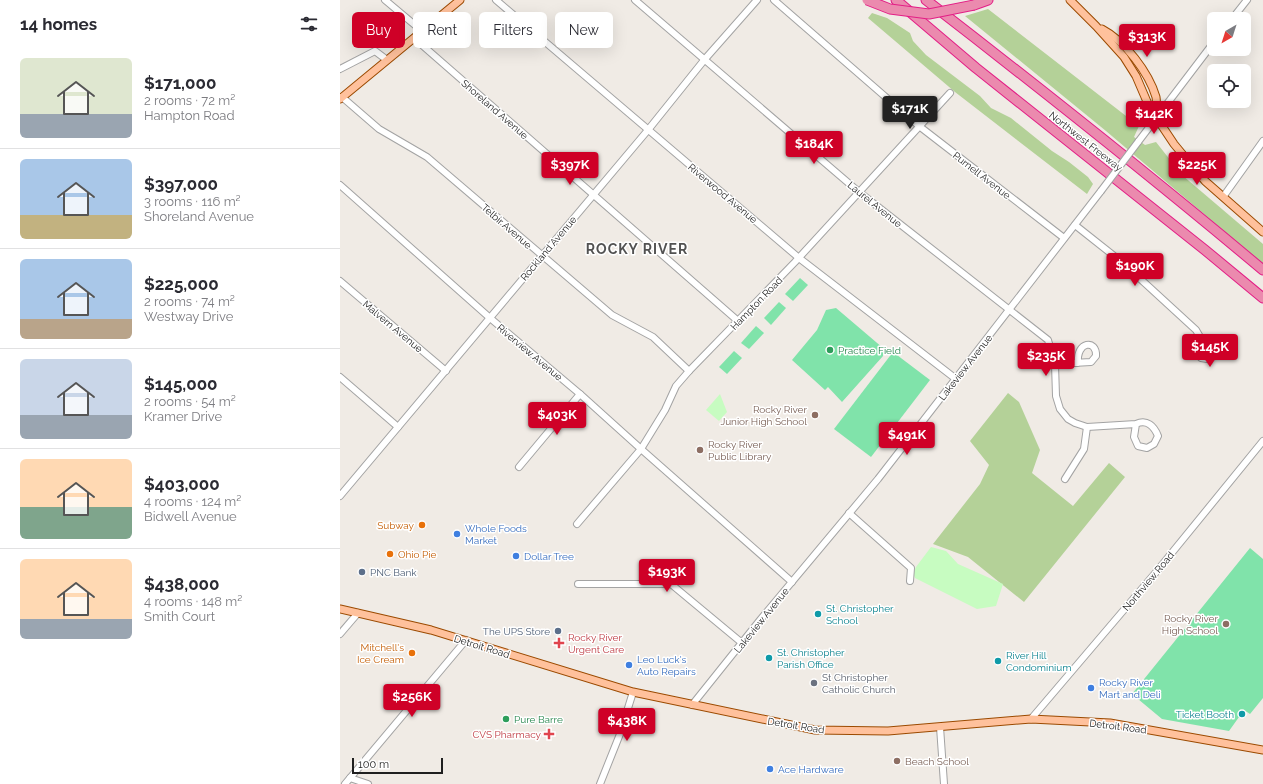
<!DOCTYPE html>
<meta charset="utf-8">
<style>
:root{--surface:#fff;--page:#f2f2f3;--text:#2b2b33;--muted:#7c7c81;--line:#e1e1e2;--accent:#cf0027}
body{margin:0;font-family:Raleway,sans-serif;background:var(--page);color:var(--text);height:100vh;display:flex;flex-direction:column;font-size:15px;white-space:nowrap}
*{box-sizing:border-box;margin:0}
p{font-size:13px;color:var(--muted)}
.icon{flex:none;width:22px;height:22px;fill:none;stroke:currentColor;stroke-width:2;stroke-linecap:round;stroke-linejoin:round}
.map{position:relative;flex:1;overflow:hidden}
.panel{display:flex;flex-direction:column;background:var(--surface);width:340px}
.panel>*{flex:none}
.hud{position:absolute;left:12px;top:12px;width:380px;height:36px;display:flex;gap:8px}
.needle{width:26px;rotate:219deg}
.buttons{position:absolute;left:867px;top:12px;display:grid;gap:8px}
.buttons a{display:grid;place-items:center;width:44px;height:44px;border-radius:6px;background:var(--surface);box-shadow:0 4px 16px #0002;font-size:20px}
.scale{position:absolute;left:12px;bottom:10px;width:91px;box-sizing:border-box;padding-left:4px;border:2px solid #1f1f1f;border-top:0;font-size:11px;line-height:14px;white-space:nowrap;color:#1f1f1f;-webkit-text-stroke:3px #fff;paint-order:stroke}
.price{position:absolute;translate:-50% -34px;padding:0 9px;border-radius:4px;background:var(--accent);color:#fff;font-size:13px;line-height:26px;filter:drop-shadow(0 1px 2px #0008)}
.price::after{content:'';position:absolute;left:50%;top:24px;width:12px;height:9px;margin-left:-6px;background:inherit;clip-path:polygon(0 0,100% 0,50% 100%)}
.price.on{background:#222;color:#fff}
ul{padding:0;list-style:none}
li{display:flex;align-items:center;gap:12px;height:100px;padding:0 20px}
li+li{border-top:1px solid var(--line)}
li span{display:grid;place-items:center;flex:none;width:112px;height:80px;border-radius:6px;color:#555}
li>.icon{margin-inline-start:auto}
span .icon{width:48px;height:48px;fill:#fffc;stroke-width:1}
li b{font-size:17px}
h2{display:flex;justify-content:space-between;align-items:center;height:48px;padding:0 20px;font-size:17px}
.tag{padding:0 14px;border-radius:6px;background:var(--surface);box-shadow:0 4px 16px #0002;font-size:14px;line-height:36px}
.tag.on{background:var(--accent);color:#fff}
main{display:flex;flex:1;min-height:0}
.map>svg:first-child{display:block}
</style>
<main>
<section class="panel">
<h2>14 homes<svg class="icon" aria-label="filters" viewBox="0 0 24 24"><path d="M4 7h16M4 17h16"/><circle cx="9" cy="7" r="2"/><circle cx="15" cy="17" r="2"/></svg></h2>
<ul>
<li><span style="background:linear-gradient(#dfe7d0 70%,#9aa5b1 0)"><svg class="icon" aria-label="home" viewBox="0 0 24 24"><path d="M3 11l9-7 9 7M6 9v11h12V9"/></svg></span><div><b>$171,000</b><p>2 rooms · 72 m²</p><p>Hampton Road</p></div></li>
<li><span style="background:linear-gradient(#a9c7e8 70%,#c2b280 0)"><svg class="icon" aria-label="home" viewBox="0 0 24 24"><path d="M3 11l9-7 9 7M6 9v11h12V9"/></svg></span><div><b>$397,000</b><p>3 rooms · 116 m²</p><p>Shoreland Avenue</p></div></li>
<li><span style="background:linear-gradient(#a9c7e8 75%,#b9a48a 0)"><svg class="icon" aria-label="home" viewBox="0 0 24 24"><path d="M3 11l9-7 9 7M6 9v11h12V9"/></svg></span><div><b>$225,000</b><p>2 rooms · 74 m²</p><p>Westway Drive</p></div></li>
<li><span style="background:linear-gradient(#c9d6e8 70%,#9aa5b1 0)"><svg class="icon" aria-label="home" viewBox="0 0 24 24"><path d="M3 11l9-7 9 7M6 9v11h12V9"/></svg></span><div><b>$145,000</b><p>2 rooms · 54 m²</p><p>Kramer Drive</p></div></li>
<li><span style="background:linear-gradient(#ffd9b3 60%,#7fa58c 0)"><svg class="icon" aria-label="home" viewBox="0 0 24 24"><path d="M3 11l9-7 9 7M6 9v11h12V9"/></svg></span><div><b>$403,000</b><p>4 rooms · 124 m²</p><p>Bidwell Avenue</p></div></li>
<li><span style="background:linear-gradient(#ffd9b3 75%,#9aa5b1 0)"><svg class="icon" aria-label="home" viewBox="0 0 24 24"><path d="M3 11l9-7 9 7M6 9v11h12V9"/></svg></span><div><b>$438,000</b><p>4 rooms · 148 m²</p><p>Smith Court</p></div></li>
</ul>
</section>
<div class="map">
<svg width="923" height="784" viewBox="0 0 923 784">
<rect width="100%" height="100%" fill="#f0ebe5"/>
<!-- forest -->
<g fill="#b4d198">
<polygon points="648,9 799,126 794,137 805,145 816,142 842,175 923,244 923,264 766,131 625,16"/>
<polygon points="532,13 547,18 570,33 573,41 586,55 640,96 651,108 671,118 712,151 729,162 748,177 753,184 747,194 615,92 528,18"/>
<polygon points="668,393 679,402 700,450 692,473 733,506 769,463 785,477 684,602 628,557 593,544 640,484 649,465 630,441"/>
</g>
<!-- park -->
<g fill="#c7fcc1">
<polygon points="380,394 387,412 379,421 366,410"/>
<polygon points="591,547 606,551 618,564 663,584 656,606 637,609 575,578 573,573 576,567"/>
</g>
<!-- pitch -->
<g fill="#80e3aa">
<polygon points="460,278 468,285 453,301 445,294"/>
<polygon points="439,302 446,308 431,325 424,318"/>
<polygon points="496,308 543,348 543,356 502,402 488,387 485,390 452,360 477,330 486,310"/>
<polygon points="416,326 424,333 409,349 401,343"/>
<polygon points="394,351 402,358 387,374 379,367"/>
<polygon points="553,352 590,380 531,457 494,429"/>
<polygon points="910,548 923,559 923,698 910,714 904,710 889,731 822,719 792,694"/>
</g>
<g fill="none" stroke-linecap="round" stroke-linejoin="round">
<!-- minor casing -->
<g stroke="#a3a3a3" stroke-width="8">
<g id="minor">
<polyline points="45,0 82,31"/>
<polyline points="156,0 459,258 616,379"/>
<path d="M295,0L519,192L708,340L715,364L716,396L720,409L728,419L735,423L747,427L796,424L794,437L798,446L807,448L814,444L818,436C814,426 807,419 796,424"/>
<polyline points="434,0 579,126 724,238"/>
<polyline points="892,19 907,0"/>
<polyline points="74,38 398,321"/>
<polyline points="0,69 35,51 47,60"/>
<polyline points="2,97 39,129 87,157 272,315 313,337 349,371"/>
<polyline points="798,142 874,42"/>
<polyline points="0,185 150,318 240,394 301,449 452,582"/>
<polyline points="883,197 923,141"/>
<path d="M735,225L783,263L856,330L863,342C871,342 876,348 873,355L867,359L861,358L857,353L858,346L863,342"/>
<polyline points="0,281 106,371"/>
<path d="M715,364L751,362L756,356C757,339 736,341 738,363"/>
<polyline points="0,377 58,427"/>
<polyline points="179,467 240,394"/>
<polyline points="725,479 744,449 747,427"/>
<polyline points="0,496 308,130 365,59 417,0"/>
<polyline points="509,513 571,568 570,581"/>
<polyline points="237,524 301,449 325,410 336,386 349,371 455,262 610,93"/>
<polyline points="238,584 331,584 402,643"/>
<polyline points="0,634 18,613"/>
<polyline points="352,705 420,620 538,479 761,191"/>
<polyline points="691,719 817,571 923,441"/>
<polyline points="600,727 604,784"/>
<polyline points="10,778 28,784"/>
<polyline points="5,784 126,640"/>
<polyline points="260,784 280,734 293,692"/>
</g>
</g>
<!-- major casing -->
<g stroke="#9b4a00" stroke-width="9">
<g id="major">
<polyline points="730,0 756,26 784,57 796,76 808,104 816,117 834,144 848,161 865,181 923,232"/>
<path d="M762,29C785,41 809,73 816,97C817,103 816,110 816,116"/>
<polyline points="0,99 120,0"/>
<polyline points="0,609 91,630 293,692 475,730 548,731 691,719 770,723 923,750"/>
</g>
</g>
<!-- highway casing -->
<g stroke="#e31e86" stroke-width="11">
<g id="highway">
<polyline points="556,0 636,68 865,250 923,298"/>
<path d="M586,0C700,88 813,178 923,270"/>
<polyline points="634,5 648,0"/>
</g>
</g>
<!-- minor -->
<use href="#minor" stroke="#fff" stroke-width="6"/>
<!-- major -->
<use href="#major" stroke="#ffc19c" stroke-width="7"/>
<!-- highway -->
<use href="#highway" stroke="#eb8aae" stroke-width="9"/>
<!-- minor-bridge casing -->
<g stroke="#a3a3a3" stroke-width="8" stroke-linecap="butt">
<polyline id="minor-bridge" points="761,191 798,142"/>
</g>
<!-- highway-bridge casing -->
<g stroke="#e31e86" stroke-width="11" stroke-linecap="butt">
<polyline id="highway-bridge" points="527,0 550,9 589,14 634,5"/>
</g>
<!-- minor-bridge -->
<use href="#minor-bridge" stroke="#fff" stroke-width="6"/>
<!-- highway-bridge -->
<use href="#highway-bridge" stroke="#eb8aae" stroke-width="9"/>
</g>
<!-- markers -->
<g fill="#2e9e5b" stroke="#fff" stroke-width="1.5">
<circle cx="490" cy="350" r="4"/>
<circle cx="166" cy="719" r="4"/>
</g>
<g fill="#8d6e63" stroke="#fff" stroke-width="1.5">
<circle cx="475" cy="415" r="4"/>
<circle cx="360" cy="450" r="4"/>
<circle cx="886" cy="624" r="4"/>
<circle cx="557" cy="761" r="4"/>
</g>
<g fill="#e8710a" stroke="#fff" stroke-width="1.5">
<circle cx="82" cy="525" r="4"/>
<circle cx="50" cy="554" r="4"/>
<circle cx="72" cy="653" r="4"/>
</g>
<g fill="#3f7fe0" stroke="#fff" stroke-width="1.5">
<circle cx="117" cy="534" r="4"/>
<circle cx="176" cy="556" r="4"/>
<circle cx="289" cy="665" r="4"/>
<circle cx="751" cy="688" r="4"/>
<circle cx="430" cy="769" r="4"/>
</g>
<g fill="#5c6f8a" stroke="#fff" stroke-width="1.5">
<circle cx="22" cy="572" r="4"/>
<circle cx="218" cy="631" r="4"/>
</g>
<g fill="#0f9aa8" stroke="#fff" stroke-width="1.5">
<circle cx="478" cy="614" r="4"/>
<circle cx="429" cy="658" r="4"/>
<circle cx="658" cy="661" r="4"/>
<circle cx="902" cy="714" r="4"/>
</g>
<g fill="#e0444e" stroke="#fff" stroke-width="1.5">
<path d="M217 637h4v4h4v4h-4v4h-4v-4h-4v-4h4z"/>
<path d="M207 728h4v4h4v4h-4v4h-4v-4h-4v-4h4z"/>
</g>
<circle fill="#6b7280" stroke="#fff" stroke-width="1.5" cx="474" cy="683" r="4"/>
<g text-anchor="middle" stroke-width="3" stroke-linejoin="round" paint-order="stroke">
<!-- street labels -->
<g font-size="10" fill="#1f1f1f" stroke="#fff">
<text transform="translate(155 109) rotate(41)" y="4">Shoreland Avenue</text>
<text transform="translate(746 141) rotate(38)" y="4">Northwest Freeway</text>
<text transform="translate(642 175) rotate(38)" y="4">Purnell Avenue</text>
<text transform="translate(383 193) rotate(40)" y="4">Riverwood Avenue</text>
<text transform="translate(535 204) rotate(39)" y="4">Laurel Avenue</text>
<text transform="translate(167 226) rotate(41)" y="4">Telbir Avenue</text>
<text transform="translate(208 248) rotate(-50)" y="4">Rockland Avenue</text>
<text transform="translate(416 303) rotate(-46)" y="4">Hampton Road</text>
<text transform="translate(53 326) rotate(40)" y="4">Malvern Avenue</text>
<text transform="translate(190 352) rotate(40)" y="4">Riverview Avenue</text>
<text transform="translate(625 367) rotate(-52)" y="4">Lakeview Avenue</text>
<text transform="translate(808 581) rotate(-50)" y="4">Northview Road</text>
<text transform="translate(421 620) rotate(-51)" y="4">Lakeview Avenue</text>
<text transform="translate(142 646) rotate(17)" y="4">Detroit Road</text>
<text transform="translate(456 725) rotate(9)" y="4">Detroit Road</text>
<text transform="translate(778 726) rotate(7)" y="4">Detroit Road</text>
</g>
<!-- leisure labels -->
<g font-size="10" fill="#27864d" stroke="#fff" text-anchor="start">
<text x="498" y="354">Practice Field</text>
<text x="174" y="723">Pure Barre</text>
</g>
<!-- education labels -->
<g font-size="10" fill="#785e54" stroke="#fff" text-anchor="end">
<text x="467" y="413">Rocky River<tspan x="467" dy="12">Junior High School</tspan></text>
<text x="368" y="448" text-anchor="start">Rocky River<tspan x="368" dy="12">Public Library</tspan></text>
<text x="878" y="622">Rocky River<tspan x="878" dy="12">High School</tspan></text>
<text x="565" y="765" text-anchor="start">Beach School</text>
</g>
<!-- food labels -->
<g font-size="10" fill="#c56008" stroke="#fff" text-anchor="end">
<text x="74" y="529">Subway</text>
<text x="58" y="558" text-anchor="start">Ohio Pie</text>
<text x="64" y="651">Mitchell's<tspan x="64" dy="12">Ice Cream</tspan></text>
</g>
<!-- shop labels -->
<g font-size="10" fill="#366cbe" stroke="#fff" text-anchor="start">
<text x="125" y="532">Whole Foods<tspan x="125" dy="12">Market</tspan></text>
<text x="184" y="560">Dollar Tree</text>
<text x="297" y="663">Leo Luck's<tspan x="297" dy="12">Auto Repairs</tspan></text>
<text x="759" y="686">Rocky River<tspan x="759" dy="12">Mart and Deli</tspan></text>
<text x="438" y="773">Ace Hardware</text>
</g>
<!-- service labels -->
<g font-size="10" fill="#4e5e75" stroke="#fff" text-anchor="start">
<text x="30" y="576">PNC Bank</text>
<text x="210" y="635" text-anchor="end">The UPS Store</text>
</g>
<!-- culture labels -->
<g font-size="10" fill="#0d838f" stroke="#fff" text-anchor="start">
<text x="486" y="612">St. Christopher<tspan x="486" dy="12">School</tspan></text>
<text x="437" y="656">St. Christopher<tspan x="437" dy="12">Parish Office</tspan></text>
<text x="666" y="659">River Hill<tspan x="666" dy="12">Condominium</tspan></text>
<text x="894" y="718" text-anchor="end">Ticket Booth</text>
</g>
<!-- health labels -->
<g font-size="10" fill="#be3a42" stroke="#fff" text-anchor="start">
<text x="228" y="641">Rocky River<tspan x="228" dy="12">Urgent Care</tspan></text>
<text x="201" y="738" text-anchor="end">CVS Pharmacy</text>
</g>
<!-- worship labels -->
<g font-size="10" fill="#5b616d" stroke="#fff" text-anchor="start">
<text x="482" y="681">St Christopher<tspan x="482" dy="12">Catholic Church</tspan></text>
</g>
<!-- district labels -->
<g font-size="14" font-weight="bold" letter-spacing="1" fill="#525252" stroke="#fff">
<text x="297" y="254">ROCKY RIVER</text>
</g>
</g>
</svg>
<div class="buttons">
<a><svg class="needle" viewBox="-14 -14 28 28"><path d="M0-13l5 13h-10z" fill="#e53935"/><path d="M0 13l5-13h-10z" fill="#7c7c81"/></svg></a>
<a><svg class="icon" aria-label="locate" viewBox="0 0 24 24"><circle cx="12" cy="12" r="6"/><path d="M12 2v4M12 18v4M2 12h4M18 12h4"/></svg></a>
</div>
<div class="scale">100 m</div>
<b class="price" style="left:807px;top:58px">$313K</b>
<b class="price on" style="left:570px;top:130px">$171K</b>
<b class="price" style="left:814px;top:135px">$142K</b>
<b class="price" style="left:474px;top:165px">$184K</b>
<b class="price" style="left:230px;top:186px">$397K</b>
<b class="price" style="left:857px;top:186px">$225K</b>
<b class="price" style="left:795px;top:287px">$190K</b>
<b class="price" style="left:870px;top:368px">$145K</b>
<b class="price" style="left:706px;top:377px">$235K</b>
<b class="price" style="left:217px;top:436px">$403K</b>
<b class="price" style="left:567px;top:456px">$491K</b>
<b class="price" style="left:327px;top:593px">$193K</b>
<b class="price" style="left:72px;top:718px">$256K</b>
<b class="price" style="left:287px;top:742px">$438K</b>
<div class="hud">
<a class="tag on">Buy</a>
<a class="tag">Rent</a>
<a class="tag">Filters</a>
<a class="tag">New</a>
</div>
</div>
</main>
